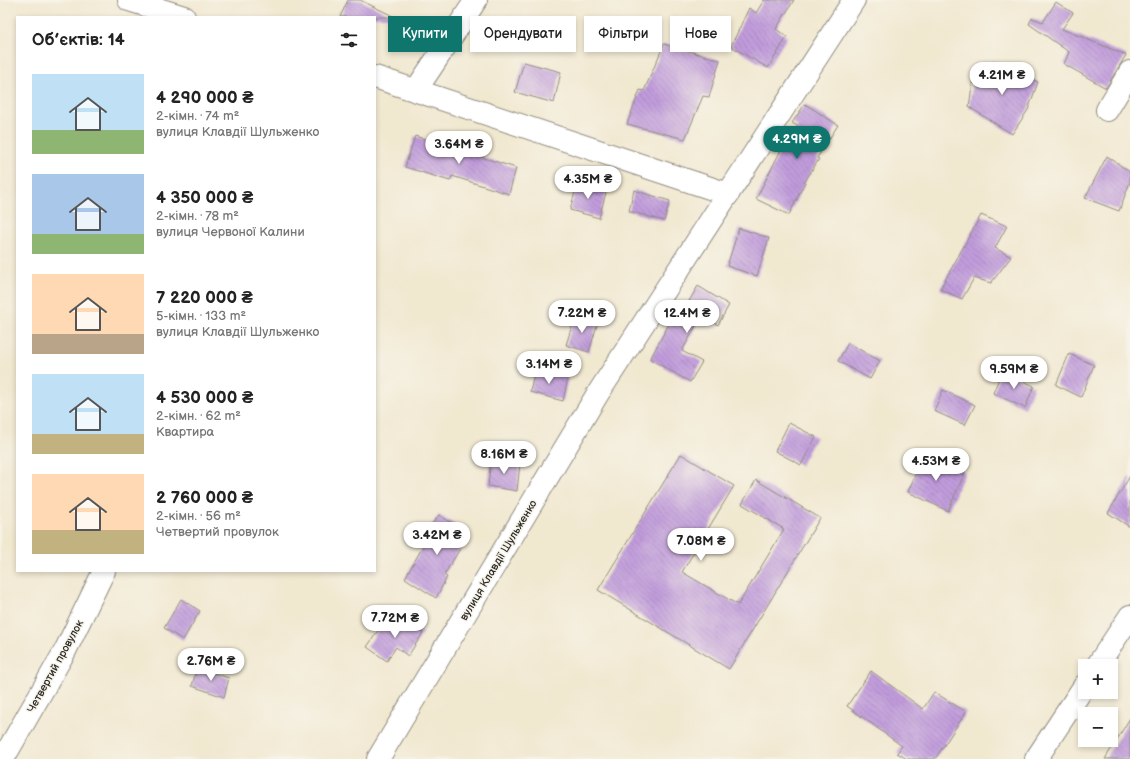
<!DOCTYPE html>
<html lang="uk">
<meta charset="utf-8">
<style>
:root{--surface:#fff;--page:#f6f6f6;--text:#222;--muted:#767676;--accent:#0f766e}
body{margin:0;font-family:"Balsamiq Sans",sans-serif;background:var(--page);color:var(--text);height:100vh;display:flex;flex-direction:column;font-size:15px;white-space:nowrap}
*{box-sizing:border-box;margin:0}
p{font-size:13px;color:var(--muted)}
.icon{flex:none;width:22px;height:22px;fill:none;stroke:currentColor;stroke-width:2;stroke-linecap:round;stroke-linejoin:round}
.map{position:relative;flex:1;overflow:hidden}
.drawer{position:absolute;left:16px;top:16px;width:360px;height:556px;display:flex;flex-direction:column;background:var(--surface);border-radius:0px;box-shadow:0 2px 6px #0003}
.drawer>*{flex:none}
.banner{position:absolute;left:388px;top:16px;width:380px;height:36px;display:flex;gap:8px}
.fabs{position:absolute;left:1078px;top:659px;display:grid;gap:8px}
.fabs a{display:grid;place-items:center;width:40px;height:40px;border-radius:0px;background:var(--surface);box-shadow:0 2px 6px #0003;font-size:20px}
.price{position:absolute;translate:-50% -34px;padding:0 9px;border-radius:14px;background:#fff;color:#222;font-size:13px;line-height:26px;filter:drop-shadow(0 1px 2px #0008)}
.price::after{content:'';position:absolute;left:50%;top:24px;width:12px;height:9px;margin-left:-6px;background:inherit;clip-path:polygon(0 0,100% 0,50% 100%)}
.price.selected{background:var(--accent);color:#fff}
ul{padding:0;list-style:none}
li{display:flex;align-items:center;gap:12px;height:100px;padding:0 16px}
li span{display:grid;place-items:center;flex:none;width:112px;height:80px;border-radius:0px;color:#555}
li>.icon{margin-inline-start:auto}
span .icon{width:48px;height:48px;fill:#fffc;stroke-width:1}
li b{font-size:17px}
h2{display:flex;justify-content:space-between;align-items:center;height:48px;padding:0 16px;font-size:17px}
.chip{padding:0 14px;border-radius:0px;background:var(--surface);box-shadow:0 2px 6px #0003;font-size:14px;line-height:36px}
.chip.selected{background:var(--accent);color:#fff}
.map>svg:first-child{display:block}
</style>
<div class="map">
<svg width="1130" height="759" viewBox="0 0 1130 759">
<defs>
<pattern id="building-back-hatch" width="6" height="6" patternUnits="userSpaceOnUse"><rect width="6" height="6" fill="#c19cdc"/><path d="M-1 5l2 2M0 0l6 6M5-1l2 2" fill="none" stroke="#9d7fb3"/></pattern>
</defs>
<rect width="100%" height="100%" fill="#f7f3e8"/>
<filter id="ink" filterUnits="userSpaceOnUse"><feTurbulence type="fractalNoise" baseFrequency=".025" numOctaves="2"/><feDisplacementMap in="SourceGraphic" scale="8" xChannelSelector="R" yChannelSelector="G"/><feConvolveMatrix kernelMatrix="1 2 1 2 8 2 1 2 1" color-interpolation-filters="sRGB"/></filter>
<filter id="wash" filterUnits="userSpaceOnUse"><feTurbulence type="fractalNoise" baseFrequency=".012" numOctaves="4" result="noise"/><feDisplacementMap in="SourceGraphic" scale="16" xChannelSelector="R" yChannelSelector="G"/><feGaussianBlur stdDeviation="0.9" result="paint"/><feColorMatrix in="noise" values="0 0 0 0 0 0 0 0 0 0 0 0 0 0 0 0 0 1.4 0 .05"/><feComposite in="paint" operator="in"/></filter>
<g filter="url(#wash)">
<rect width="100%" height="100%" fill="#f1e8d0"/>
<g id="blocks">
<!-- building -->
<g fill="url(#building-back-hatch)">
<polygon points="348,0 360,0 395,17 340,17"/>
<polygon points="764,0 794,0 776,29 787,37 768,68 731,46 749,8 756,13"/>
<polygon points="1056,2 1073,13 1062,29 1126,55 1106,88 1064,64 1069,52 1029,24 1032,18 1043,22"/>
<polygon points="664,44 720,60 709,97 703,96 685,139 627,124 640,90 644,91"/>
<polygon points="993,61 1038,82 1028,110 1012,134 969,107 973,79"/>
<polygon points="524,62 561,72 554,103 515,92"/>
<polygon points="805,104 838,125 817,158 819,159 807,178 789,215 756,199 780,152 798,126 792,123"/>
<polygon points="415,136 516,168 509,194 452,176 450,181 405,167"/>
<polygon points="1107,156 1130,172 1130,182 1119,211 1085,198"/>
<polygon points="578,181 607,189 599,218 570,210"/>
<polygon points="634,190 670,201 664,221 629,211"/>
<polygon points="981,215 1007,226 995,248 1011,257 991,283 974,278 962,299 940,289"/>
<polygon points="739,228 769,238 757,276 727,266"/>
<polygon points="698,286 729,305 718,325 702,315 682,351 702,362 690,382 650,359 670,322 675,325"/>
<polygon points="575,316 598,322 589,352 566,345"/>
<polygon points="848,343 880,361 870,379 838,361"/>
<polygon points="1069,354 1094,365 1081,397 1056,385"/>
<polygon points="535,370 568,378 563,401 530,392"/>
<polygon points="1002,371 1034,386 1025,408 993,393"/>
<polygon points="943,390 975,405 965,425 934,411"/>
<polygon points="789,423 816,437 801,465 775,451"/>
<polygon points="681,454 734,486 682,572 738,605 784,529 742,504 756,480 820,518 729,669 598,590"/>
<polygon points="924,454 965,472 948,511 908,492"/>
<polygon points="491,459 520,463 517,491 488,486"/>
<polygon points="1130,476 1130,527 1108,513"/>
<polygon points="439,515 469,534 444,575 447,577 436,598 405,578 430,534 426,532"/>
<polygon points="181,599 200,611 183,640 164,628"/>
<polygon points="403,618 423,633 408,656 396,647 387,661 367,647 386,619 397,627"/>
<polygon points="197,668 229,678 224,697 192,686"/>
<polygon points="871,671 923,709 934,692 966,712 935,759 907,759 897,753 902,746 847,706"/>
<polygon points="1130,718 1130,759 1105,759"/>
</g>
</g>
</g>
<g filter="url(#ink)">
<use href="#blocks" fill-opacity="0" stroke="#8e8a7e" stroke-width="1"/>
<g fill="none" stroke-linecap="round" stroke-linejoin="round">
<!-- minor casing -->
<g stroke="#8e8a7e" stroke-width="24">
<g id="minor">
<polyline points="129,0 184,17"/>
<polyline points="375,77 728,194"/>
<polyline points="416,90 476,0"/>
<polyline points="1107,110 1130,72"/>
<polyline points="1097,666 1130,616"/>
<polyline points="3,759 65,651 104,571"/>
<polyline points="378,759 597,395 854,0"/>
<polyline points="1036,759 1085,685"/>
</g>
</g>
<!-- minor -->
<use href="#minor" stroke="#fff" stroke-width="22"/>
</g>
</g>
<g text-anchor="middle" stroke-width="3" stroke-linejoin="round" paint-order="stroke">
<!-- street labels -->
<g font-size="11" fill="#2b2b2b" stroke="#f7f3e8">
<text transform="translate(498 560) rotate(-59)" y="4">вулиця Клавдії Шульженко</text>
<text transform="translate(55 666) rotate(-61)" y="4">Четвертий провулок</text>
</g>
</g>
</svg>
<div class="fabs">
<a>+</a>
<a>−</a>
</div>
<b class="price" style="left:1002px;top:96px">4.21M ₴</b>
<b class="price selected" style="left:797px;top:160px">4.29M ₴</b>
<b class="price" style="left:459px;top:165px">3.64M ₴</b>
<b class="price" style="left:588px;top:200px">4.35M ₴</b>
<b class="price" style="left:582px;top:334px">7.22M ₴</b>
<b class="price" style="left:687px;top:334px">12.4M ₴</b>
<b class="price" style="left:549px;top:385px">3.14M ₴</b>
<b class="price" style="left:1014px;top:390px">9.59M ₴</b>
<b class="price" style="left:504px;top:475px">8.16M ₴</b>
<b class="price" style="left:936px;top:482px">4.53M ₴</b>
<b class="price" style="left:437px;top:556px">3.42M ₴</b>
<b class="price" style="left:701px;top:562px">7.08M ₴</b>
<b class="price" style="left:395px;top:639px">7.72M ₴</b>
<b class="price" style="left:211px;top:682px">2.76M ₴</b>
<div class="banner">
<a class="chip selected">Купити</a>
<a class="chip">Орендувати</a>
<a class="chip">Фільтри</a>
<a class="chip">Нове</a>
</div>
<section class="drawer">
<h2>Об’єктів: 14<svg class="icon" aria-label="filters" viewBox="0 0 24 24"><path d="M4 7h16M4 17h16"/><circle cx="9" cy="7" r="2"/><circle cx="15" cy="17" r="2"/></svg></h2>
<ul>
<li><span style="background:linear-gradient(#bfe0f5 70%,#8fb573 0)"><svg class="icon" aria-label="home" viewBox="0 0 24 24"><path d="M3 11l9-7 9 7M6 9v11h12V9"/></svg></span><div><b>4 290 000 ₴</b><p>2-кімн. · 74 m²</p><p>вулиця Клавдії Шульженко</p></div></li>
<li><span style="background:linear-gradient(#a9c7e8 75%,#8fb573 0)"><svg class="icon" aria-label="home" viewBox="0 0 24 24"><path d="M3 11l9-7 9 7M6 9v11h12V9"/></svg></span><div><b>4 350 000 ₴</b><p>2-кімн. · 78 m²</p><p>вулиця Червоної Калини</p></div></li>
<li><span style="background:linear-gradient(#ffd9b3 75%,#b9a48a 0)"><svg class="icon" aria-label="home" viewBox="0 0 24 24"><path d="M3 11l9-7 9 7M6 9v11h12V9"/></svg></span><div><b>7 220 000 ₴</b><p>5-кімн. · 133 m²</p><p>вулиця Клавдії Шульженко</p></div></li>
<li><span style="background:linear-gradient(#bfe0f5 75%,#c2b280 0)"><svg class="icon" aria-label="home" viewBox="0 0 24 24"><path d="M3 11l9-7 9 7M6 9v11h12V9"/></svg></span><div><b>4 530 000 ₴</b><p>2-кімн. · 62 m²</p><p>Квартира</p></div></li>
<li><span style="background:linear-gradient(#ffd9b3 70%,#c2b280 0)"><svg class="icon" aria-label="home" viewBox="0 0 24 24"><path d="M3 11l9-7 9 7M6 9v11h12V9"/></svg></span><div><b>2 760 000 ₴</b><p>2-кімн. · 56 m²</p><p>Четвертий провулок</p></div></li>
</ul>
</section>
</div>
